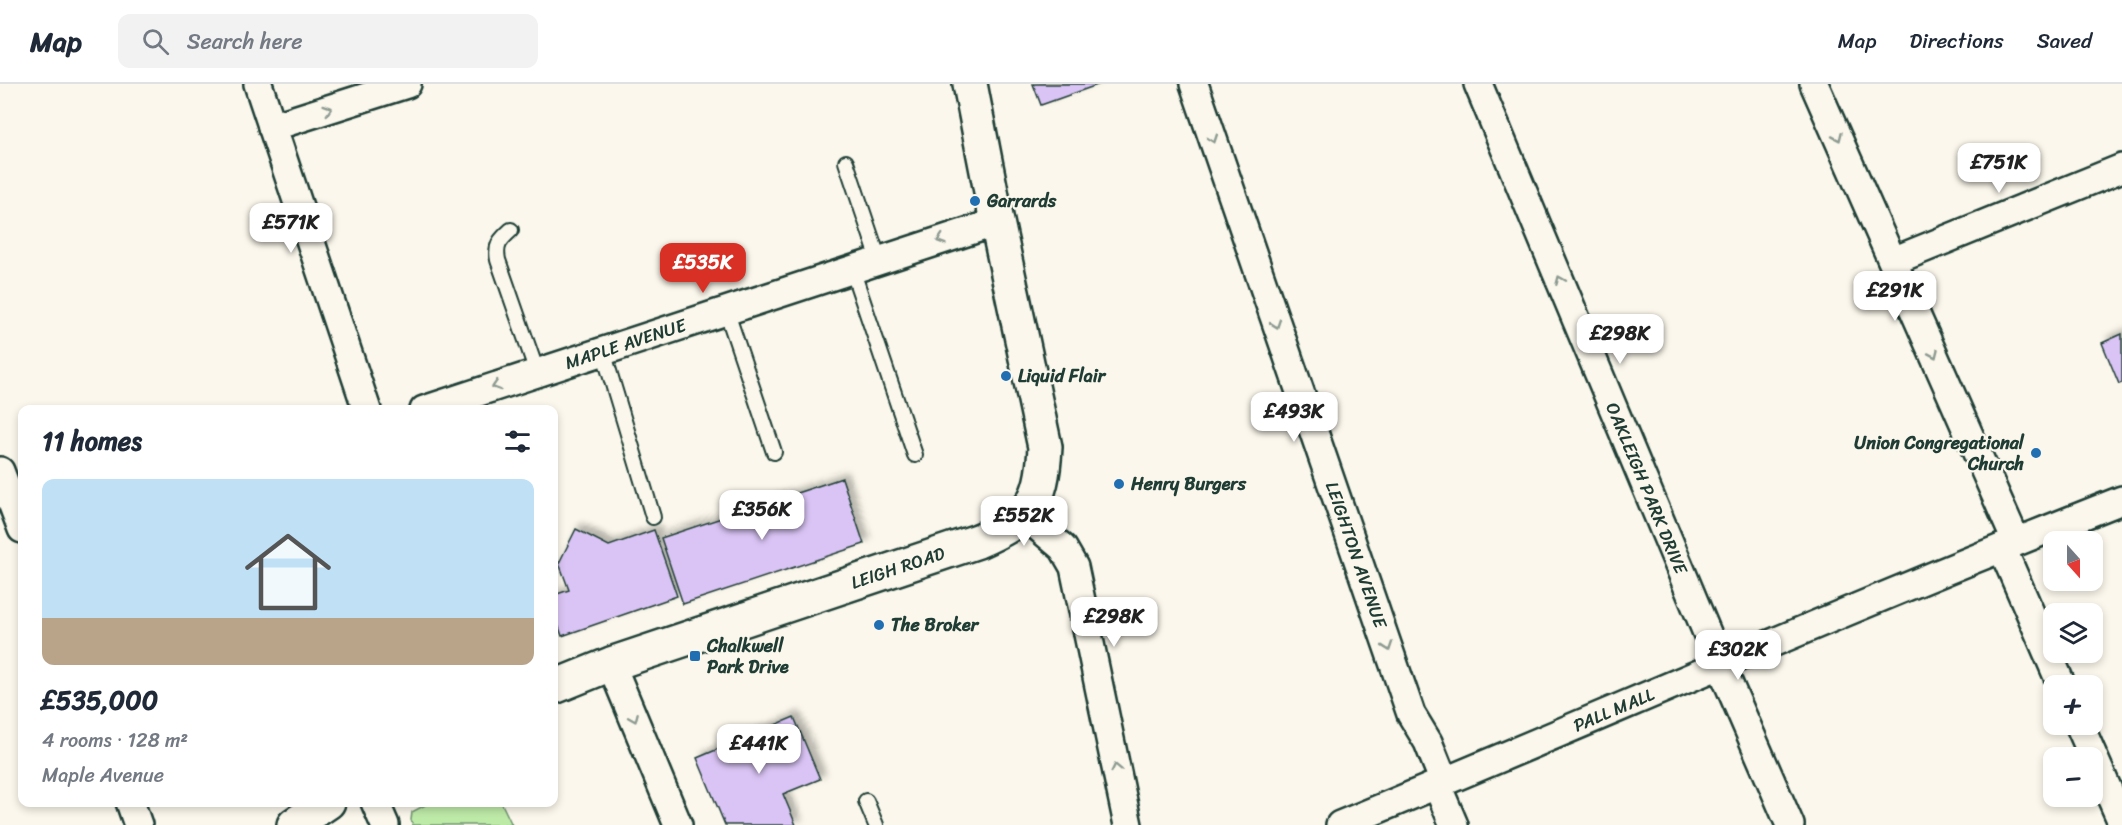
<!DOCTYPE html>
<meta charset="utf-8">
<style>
:root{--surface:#fff;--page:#f2f2f3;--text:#1f2937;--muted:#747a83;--line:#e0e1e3;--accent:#d93025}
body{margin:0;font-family:Sriracha,sans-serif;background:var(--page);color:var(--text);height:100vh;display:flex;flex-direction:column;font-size:22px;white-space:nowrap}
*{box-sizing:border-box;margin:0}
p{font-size:20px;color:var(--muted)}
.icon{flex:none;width:33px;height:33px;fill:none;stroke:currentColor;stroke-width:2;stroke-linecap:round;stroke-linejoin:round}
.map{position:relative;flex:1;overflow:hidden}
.details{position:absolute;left:18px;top:321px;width:540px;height:402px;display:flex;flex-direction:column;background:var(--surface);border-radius:12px;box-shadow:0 3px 9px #0003}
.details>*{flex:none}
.needle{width:39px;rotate:159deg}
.tools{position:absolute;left:2043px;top:447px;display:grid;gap:12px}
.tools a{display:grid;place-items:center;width:60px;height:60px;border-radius:12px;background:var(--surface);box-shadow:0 3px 9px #0003;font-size:30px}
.price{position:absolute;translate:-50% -51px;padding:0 14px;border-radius:12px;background:#fff;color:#222;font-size:20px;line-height:39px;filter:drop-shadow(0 2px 3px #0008)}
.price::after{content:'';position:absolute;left:50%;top:36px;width:18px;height:14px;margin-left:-9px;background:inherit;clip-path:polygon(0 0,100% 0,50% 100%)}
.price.active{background:var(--accent);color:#fff}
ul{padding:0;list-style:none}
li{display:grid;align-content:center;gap:12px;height:318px;padding:0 24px}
li span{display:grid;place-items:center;height:186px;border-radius:12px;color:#555}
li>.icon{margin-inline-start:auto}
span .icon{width:108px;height:108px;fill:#fffc;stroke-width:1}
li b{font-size:26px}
h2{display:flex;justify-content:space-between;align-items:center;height:72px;padding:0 24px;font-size:26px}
header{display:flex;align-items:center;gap:36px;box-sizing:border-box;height:84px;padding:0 30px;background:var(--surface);border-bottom:2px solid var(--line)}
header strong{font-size:28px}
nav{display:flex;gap:33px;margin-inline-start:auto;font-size:21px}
.search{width:420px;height:54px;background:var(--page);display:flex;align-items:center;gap:15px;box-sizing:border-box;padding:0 21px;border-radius:12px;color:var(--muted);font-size:22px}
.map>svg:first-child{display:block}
</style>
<header>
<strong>Map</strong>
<div class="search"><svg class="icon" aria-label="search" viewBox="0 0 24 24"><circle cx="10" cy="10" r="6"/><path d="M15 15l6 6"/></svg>Search here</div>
<nav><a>Map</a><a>Directions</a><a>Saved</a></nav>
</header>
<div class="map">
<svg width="2122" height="741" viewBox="0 0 2122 741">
<defs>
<filter id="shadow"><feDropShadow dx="5.5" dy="-5.5" stdDeviation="3" flood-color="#0004"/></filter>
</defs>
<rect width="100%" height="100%" fill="#fbf7ec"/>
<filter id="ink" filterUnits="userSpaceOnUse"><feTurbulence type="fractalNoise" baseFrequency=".0167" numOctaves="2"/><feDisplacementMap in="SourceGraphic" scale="12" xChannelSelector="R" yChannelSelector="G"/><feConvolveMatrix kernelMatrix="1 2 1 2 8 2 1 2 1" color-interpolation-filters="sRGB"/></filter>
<g filter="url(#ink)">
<!-- green -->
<polygon fill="#beeaa8" stroke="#6e946e" stroke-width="1.5" points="501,718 512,741 413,741 411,736 412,728 429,719"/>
<!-- building -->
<g fill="#dac4f5" stroke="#1f3d34" stroke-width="1.5" filter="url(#shadow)">
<polygon points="1033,0 1100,0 1041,21"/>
<polygon points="2122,250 2122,299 2119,300 2102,259"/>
<polygon points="842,394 864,460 683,520 661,454"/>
<polygon points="576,445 609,462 654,446 677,512 562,552 554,529 554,511 569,506 559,479"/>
<polygon points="794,633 820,695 783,710 796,741 725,741 697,674"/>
</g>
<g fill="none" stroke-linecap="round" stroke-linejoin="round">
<!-- lane casing -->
<g stroke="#1f3d34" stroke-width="18">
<g id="lane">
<polyline points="846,78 879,176"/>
<path d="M511,146C500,156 495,161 498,176L537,288"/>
<polyline points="852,185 915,371"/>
<polyline points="726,226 774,368"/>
<polyline points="603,267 653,433"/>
<polyline points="866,717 876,741"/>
</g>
</g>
<!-- street casing -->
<g stroke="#1f3d34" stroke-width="32">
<g id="street">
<polyline points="258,0 367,326"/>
<path id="s1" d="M1194,0L1411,630L1428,658L1444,698"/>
<path id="s2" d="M1478,0L1720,580L1790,741"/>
<polyline points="1814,0 2016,457"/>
<polyline points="272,43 407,0"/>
<polyline points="1893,177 2122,84"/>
<path id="s3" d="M424,326L997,138"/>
<polyline points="0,387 22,445"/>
<polyline points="1024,431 1063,464 1074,483 1128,741"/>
<polyline points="2002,464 2062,602"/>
<polyline points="611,580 678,741"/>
<polyline points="2079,640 2122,738"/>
<polyline points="1437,701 1454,741"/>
<polyline points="130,718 138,741"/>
<polyline points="375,718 385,741"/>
<path id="s4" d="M1340,741C1601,633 1859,519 2122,416"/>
</g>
</g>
<!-- secondary casing -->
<g stroke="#1f3d34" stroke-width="38">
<g id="secondary">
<path id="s5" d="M554,603L611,580L978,457C1030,434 1042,420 1045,363L997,138L970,0"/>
<polyline points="294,741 328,718"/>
</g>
</g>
<!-- lane -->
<use href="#lane" stroke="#fbf7ec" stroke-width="14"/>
<!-- street -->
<use href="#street" stroke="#fbf7ec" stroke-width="27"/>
<!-- secondary -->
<use href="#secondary" stroke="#fbf7ec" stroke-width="33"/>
</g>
<!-- one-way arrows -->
<defs><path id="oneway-chevron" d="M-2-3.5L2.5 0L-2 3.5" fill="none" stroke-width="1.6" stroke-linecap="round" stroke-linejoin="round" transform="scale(1.5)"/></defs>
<g stroke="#8d9a90">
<use href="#oneway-chevron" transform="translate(328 25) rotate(-18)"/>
<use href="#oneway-chevron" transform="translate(1838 53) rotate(66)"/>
<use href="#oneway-chevron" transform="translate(1213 55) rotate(71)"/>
<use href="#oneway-chevron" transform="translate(941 156) rotate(162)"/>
<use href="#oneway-chevron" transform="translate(1560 196) rotate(-113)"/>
<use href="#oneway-chevron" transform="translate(1276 240) rotate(71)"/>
<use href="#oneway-chevron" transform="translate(1934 270) rotate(66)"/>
<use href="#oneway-chevron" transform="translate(496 302) rotate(162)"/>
<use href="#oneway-chevron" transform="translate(1388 563) rotate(71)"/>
<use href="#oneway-chevron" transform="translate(634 634) rotate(67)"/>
<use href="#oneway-chevron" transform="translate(1116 684) rotate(-102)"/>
</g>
</g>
<!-- markers -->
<g fill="#1f6fb2" stroke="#fbf7ec" stroke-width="2">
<circle cx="975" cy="117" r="6"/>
<circle cx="1006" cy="292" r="6"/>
<circle cx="2036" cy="369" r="6"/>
<circle cx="1119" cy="400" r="6"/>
<circle cx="879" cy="541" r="6"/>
<rect x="689" y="566" width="12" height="12" rx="3"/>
</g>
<g text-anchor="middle" stroke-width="4.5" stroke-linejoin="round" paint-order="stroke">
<!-- poi labels -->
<g font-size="18" font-weight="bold" fill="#1f3d34" stroke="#fbf7ec" text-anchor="start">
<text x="987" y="123">Garrards</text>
<text x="1018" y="298">Liquid Flair</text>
<text x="2024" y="365" text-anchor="end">Union Congregational<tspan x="2024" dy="21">Church</tspan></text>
<text x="1131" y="406">Henry Burgers</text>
<text x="891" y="547">The Broker</text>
<text x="707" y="568">Chalkwell<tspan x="707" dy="21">Park Drive</tspan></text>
</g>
<!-- street labels -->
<g font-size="18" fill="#1f3d34" stroke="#fbf7ec">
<text dy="6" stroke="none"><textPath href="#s3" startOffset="212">MAPLE AVENUE</textPath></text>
<text dy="6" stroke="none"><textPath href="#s2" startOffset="438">OAKLEIGH PARK DRIVE</textPath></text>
<text dy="6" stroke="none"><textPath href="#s1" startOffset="498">LEIGHTON AVENUE</textPath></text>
<text dy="6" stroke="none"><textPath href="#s5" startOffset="364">LEIGH ROAD</textPath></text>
<text dy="6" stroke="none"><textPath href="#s4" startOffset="297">PALL MALL</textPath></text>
</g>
</g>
</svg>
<div class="tools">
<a><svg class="needle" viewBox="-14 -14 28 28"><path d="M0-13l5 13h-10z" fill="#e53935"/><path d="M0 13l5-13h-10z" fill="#747a83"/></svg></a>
<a><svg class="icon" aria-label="layers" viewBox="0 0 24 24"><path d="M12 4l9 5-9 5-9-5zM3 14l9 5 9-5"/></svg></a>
<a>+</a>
<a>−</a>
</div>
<b class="price" style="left:1999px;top:110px">£751K</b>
<b class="price" style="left:291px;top:170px">£571K</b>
<b class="price active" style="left:703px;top:210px">£535K</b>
<b class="price" style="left:1895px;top:238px">£291K</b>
<b class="price" style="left:1620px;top:281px">£298K</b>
<b class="price" style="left:1294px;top:359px">£493K</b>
<b class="price" style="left:762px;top:457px">£356K</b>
<b class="price" style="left:1024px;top:463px">£552K</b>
<b class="price" style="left:1114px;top:564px">£298K</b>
<b class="price" style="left:1738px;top:597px">£302K</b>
<b class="price" style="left:759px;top:691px">£441K</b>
<section class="details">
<h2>11 homes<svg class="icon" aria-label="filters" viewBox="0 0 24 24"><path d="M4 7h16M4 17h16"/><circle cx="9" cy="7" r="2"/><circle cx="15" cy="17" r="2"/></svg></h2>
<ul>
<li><span style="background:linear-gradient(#bfe0f5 75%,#b9a48a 0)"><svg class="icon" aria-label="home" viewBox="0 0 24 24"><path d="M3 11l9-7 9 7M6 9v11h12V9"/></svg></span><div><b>£535,000</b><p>4 rooms · 128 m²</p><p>Maple Avenue</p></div></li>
</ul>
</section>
</div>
